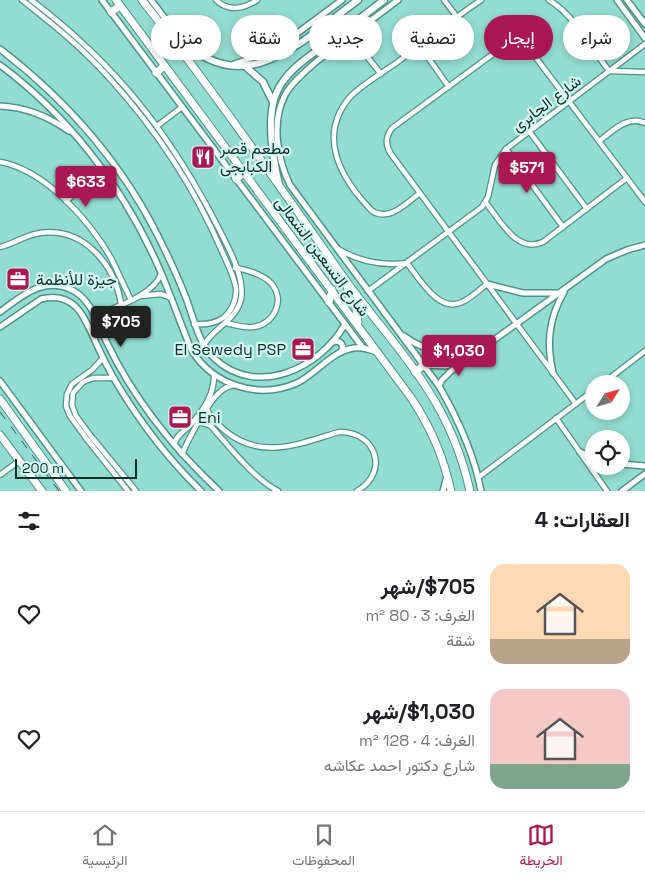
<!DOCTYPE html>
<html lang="ar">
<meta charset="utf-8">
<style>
:root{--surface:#fff;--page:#f2f2f2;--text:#202124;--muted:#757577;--line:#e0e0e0;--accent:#a91851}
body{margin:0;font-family:"Space Grotesk",Vazirmatn,sans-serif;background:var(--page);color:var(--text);direction:rtl;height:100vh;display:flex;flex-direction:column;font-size:19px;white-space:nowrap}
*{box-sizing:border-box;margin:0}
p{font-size:16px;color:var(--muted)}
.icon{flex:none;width:28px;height:28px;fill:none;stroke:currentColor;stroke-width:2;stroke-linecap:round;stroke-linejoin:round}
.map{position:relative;height:491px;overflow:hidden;direction:ltr}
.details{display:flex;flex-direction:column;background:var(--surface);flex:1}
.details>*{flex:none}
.hud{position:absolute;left:15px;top:15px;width:615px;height:45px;direction:rtl;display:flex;gap:10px}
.needle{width:32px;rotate:53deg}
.controls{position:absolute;left:585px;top:375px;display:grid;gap:10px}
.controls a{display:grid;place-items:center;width:45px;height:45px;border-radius:50%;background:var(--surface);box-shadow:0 2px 8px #0003;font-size:25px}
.scale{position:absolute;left:15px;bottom:12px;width:122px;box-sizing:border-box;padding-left:5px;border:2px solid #11302c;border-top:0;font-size:14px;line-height:18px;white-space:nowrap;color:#11302c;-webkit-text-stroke:4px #d2f5ef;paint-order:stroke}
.price{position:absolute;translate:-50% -42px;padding:0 11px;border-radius:5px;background:var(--accent);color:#fff;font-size:16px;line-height:32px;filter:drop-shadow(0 1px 2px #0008)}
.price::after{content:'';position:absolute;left:50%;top:30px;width:15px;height:11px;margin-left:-8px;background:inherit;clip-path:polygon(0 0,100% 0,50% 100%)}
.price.current{background:#222;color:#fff}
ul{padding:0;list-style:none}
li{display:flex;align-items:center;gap:15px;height:125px;padding:0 15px}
li span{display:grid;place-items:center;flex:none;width:140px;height:100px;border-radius:15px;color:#555}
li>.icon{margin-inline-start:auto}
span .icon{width:60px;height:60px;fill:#fffc;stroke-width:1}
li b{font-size:21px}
h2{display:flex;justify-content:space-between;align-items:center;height:60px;padding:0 15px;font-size:21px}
.pill{padding:0 18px;border-radius:22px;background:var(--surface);box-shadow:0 2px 8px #0003;font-size:18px;line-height:45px}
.pill.current{background:var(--accent);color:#fff}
.tabs{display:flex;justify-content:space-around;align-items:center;height:70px;border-top:1px solid var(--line);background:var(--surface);font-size:14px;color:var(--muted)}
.tabs a{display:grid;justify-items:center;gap:2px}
.tabs .current{color:var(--accent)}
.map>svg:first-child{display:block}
</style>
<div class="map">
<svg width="645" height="491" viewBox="0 0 645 491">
<rect width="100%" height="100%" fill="#93dcd1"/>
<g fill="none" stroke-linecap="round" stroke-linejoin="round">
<!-- minor casing -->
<g stroke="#4c948b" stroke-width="7">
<g id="minor">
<path d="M22,0C54,25 85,50 112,81C157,131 194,187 221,249C226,261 234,275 236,288C237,299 232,311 223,318C214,324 205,325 194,324"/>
<path d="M31,0C116,64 172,136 220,231C229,249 245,278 241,299C236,321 214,327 204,345"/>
<path d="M216,0C228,12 244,9 257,0"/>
<polyline points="444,0 457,17"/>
<path d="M549,0C575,16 591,47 609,71L645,72"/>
<polyline points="350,35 381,74"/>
<polyline points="419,45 449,87"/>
<polyline points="157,126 182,107"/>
<polyline points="529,131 587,209"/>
<path d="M599,141C613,131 627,115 645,123"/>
<polyline points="506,149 563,227"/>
<path d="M0,162C45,170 89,220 111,258C118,272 124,286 131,300"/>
<path d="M420,193C406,203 390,222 372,211C342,180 316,137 350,97C361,85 385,71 399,61C426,40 453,19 481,0"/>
<polyline points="66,201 103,169"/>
<path d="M486,203C500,220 517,254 543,242L627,178"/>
<path d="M0,247C14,244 25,235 40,233C84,227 115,265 121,304"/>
<path d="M338,249C360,262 382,266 407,263C419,278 439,314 462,302C471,298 479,290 487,284"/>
<polyline points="368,291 482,207 488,197 495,165 506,149 645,44"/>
<polyline points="140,296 161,294 171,298"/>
<path d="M95,316C115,307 153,296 161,274"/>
<path d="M226,323C235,325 244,328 253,327C274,325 286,300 271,283C263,275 246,269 235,268"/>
<polyline points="103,358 92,370 72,384 67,394 66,406 70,416 86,438 128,491"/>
<polyline points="114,378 93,378 83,382 73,393 72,405 76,416 90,435 136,491"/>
<polyline points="602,384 645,351"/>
<path d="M576,404L391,154C385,145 386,136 392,128L504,46C514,42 522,43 530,50L645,202"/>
<path d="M207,409C210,418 217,423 224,430C261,461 299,444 339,432C376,431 390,472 357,491"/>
<polyline points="556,418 607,491"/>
<path d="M199,422L210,425C228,445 254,479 278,491"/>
<path d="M174,445C176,435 185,431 191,424C204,410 214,394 214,376"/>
<path d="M182,454C189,438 207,403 220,392C224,388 229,386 234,385"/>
<polyline points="0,475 19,461"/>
<polyline points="479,477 594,390"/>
</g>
</g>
<!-- tertiary casing -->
<g stroke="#4c948b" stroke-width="8">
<g id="tertiary">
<polyline points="102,0 363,348"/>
<polyline points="151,0 180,38"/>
<path d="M398,0L317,61C306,71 292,82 285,95C271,122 277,158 290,185L439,386C458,419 474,453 481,491"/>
<polyline points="617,0 645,38"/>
<polyline points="627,0 645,24"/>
<path d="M0,49C65,99 121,162 158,236C168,256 178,277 186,298C194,319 198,343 215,359C257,398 321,368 345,324"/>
<polyline points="234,64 264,54 280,46 342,0"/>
<path d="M0,65C67,115 120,183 155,259C169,289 179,321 192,351C214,385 258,400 297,383C318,373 337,344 363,348C368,349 373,351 378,352"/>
<path d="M0,106C25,107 49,117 69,131"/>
<polyline points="487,284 523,293 560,293"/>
<path d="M0,312C22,296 43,276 72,290C92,300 98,324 107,343C134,399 174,449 219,491"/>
<path d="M0,327L41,299C53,296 66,297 76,307C84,315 88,326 93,336C99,350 106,364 113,377C137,418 167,458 201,491"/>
<path d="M404,336C425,352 449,355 474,352"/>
<polyline points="333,342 337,341 341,343 343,347 341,352"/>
<polyline points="424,365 446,366 460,361"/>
<path d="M553,373C546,343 549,318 564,292"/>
<polyline points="0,381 81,491"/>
<polyline points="439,386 442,380 451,371 606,259 627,250 645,245"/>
<polyline points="580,452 594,458"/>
<polyline points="621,464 645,466"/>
<polyline points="443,491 447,476"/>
<polyline points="622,491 645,474"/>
</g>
</g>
<!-- secondary casing -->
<g stroke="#4c948b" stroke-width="9">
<g id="secondary">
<path d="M180,38C244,103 303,40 358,0"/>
<polyline points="245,66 263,82 273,102"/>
<path d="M279,185C273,159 266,119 276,94C286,69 312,55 333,39C350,26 367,13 384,0"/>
</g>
</g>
<!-- primary casing -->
<g stroke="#4c948b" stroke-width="9">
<g id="primary">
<path d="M116,0L412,399C432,430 443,456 451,491"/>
<path d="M142,0C213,90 278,184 344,278C371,316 404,351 428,390C448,421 462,455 470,491"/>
<polyline points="111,12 120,6"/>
<polyline points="156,73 164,66"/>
<polyline points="236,179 244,173"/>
<polyline points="340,300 346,302 350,299 347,285"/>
<polyline points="329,302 332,290"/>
<polyline points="358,322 356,309 358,306 366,307"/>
<polyline points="415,372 424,365"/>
<polyline points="0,399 66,491"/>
<polyline points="0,435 42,491"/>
</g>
</g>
<!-- minor -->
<use href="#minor" stroke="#fff" stroke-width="4.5"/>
<!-- tertiary -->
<use href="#tertiary" stroke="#fff" stroke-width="5"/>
<!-- secondary -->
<use href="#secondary" stroke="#fff" stroke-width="6"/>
<!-- primary -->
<use href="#primary" stroke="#fff" stroke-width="7"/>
<!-- rail -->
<polyline stroke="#2b524d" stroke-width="1" stroke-dasharray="9 9" stroke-linecap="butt" points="0,412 59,491"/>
</g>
<!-- icons -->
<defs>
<g id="restaurant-square" transform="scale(1.25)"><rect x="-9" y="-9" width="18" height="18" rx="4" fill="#a91851" stroke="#d2f5ef"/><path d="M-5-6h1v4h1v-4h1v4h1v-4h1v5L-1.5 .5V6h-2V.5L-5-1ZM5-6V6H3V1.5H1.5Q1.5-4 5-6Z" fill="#fff"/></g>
<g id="office-square" transform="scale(1.25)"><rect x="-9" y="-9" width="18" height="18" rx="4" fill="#a91851" stroke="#d2f5ef"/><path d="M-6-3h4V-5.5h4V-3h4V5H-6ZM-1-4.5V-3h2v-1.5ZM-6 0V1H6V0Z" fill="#fff"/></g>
</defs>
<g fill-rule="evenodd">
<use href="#restaurant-square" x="203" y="157"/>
<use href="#office-square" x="18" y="279"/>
<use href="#office-square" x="303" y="349"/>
<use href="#office-square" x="180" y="417"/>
</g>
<g text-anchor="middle" stroke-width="4.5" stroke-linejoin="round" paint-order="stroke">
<!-- street labels -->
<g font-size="16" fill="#11302c" stroke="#d2f5ef">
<text transform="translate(546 103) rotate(-37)" y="6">شارع الجابرى</text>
<text transform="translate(323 256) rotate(53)" y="6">شارع التسعين الشمالى</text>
</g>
<!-- poi labels -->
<g font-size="16" fill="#11302c" stroke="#d2f5ef" text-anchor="start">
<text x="220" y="154">مطعم قصر<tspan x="220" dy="18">الكبابجى</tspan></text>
<text x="36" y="285">جيزة للأنظمة</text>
<text x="286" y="355" text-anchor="end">El Sewedy PSP</text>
<text x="198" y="423">Eni</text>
</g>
</g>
</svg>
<div class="controls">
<a><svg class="needle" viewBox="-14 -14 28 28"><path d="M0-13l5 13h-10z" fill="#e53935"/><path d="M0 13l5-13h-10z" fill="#757577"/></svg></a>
<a><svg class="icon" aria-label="locate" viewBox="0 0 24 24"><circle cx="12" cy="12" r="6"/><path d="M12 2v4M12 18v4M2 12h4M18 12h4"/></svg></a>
</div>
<div class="scale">200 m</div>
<b class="price" style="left:527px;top:194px">$571</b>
<b class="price" style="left:86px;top:208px">$633</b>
<b class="price current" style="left:121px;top:348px">$705</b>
<b class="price" style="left:459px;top:377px">$1,030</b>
<div class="hud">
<a class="pill">شراء</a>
<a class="pill current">إيجار</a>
<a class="pill">تصفية</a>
<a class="pill">جديد</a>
<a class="pill">شقة</a>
<a class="pill">منزل</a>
</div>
</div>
<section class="details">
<h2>العقارات: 4<svg class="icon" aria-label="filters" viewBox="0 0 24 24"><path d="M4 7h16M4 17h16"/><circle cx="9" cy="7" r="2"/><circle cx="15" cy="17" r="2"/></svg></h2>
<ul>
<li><span style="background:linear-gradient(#ffd9b3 75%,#b9a48a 0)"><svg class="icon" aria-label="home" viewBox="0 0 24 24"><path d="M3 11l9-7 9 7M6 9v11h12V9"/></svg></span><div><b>$705/شهر</b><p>الغرف: 3 · 80 m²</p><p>شقة</p></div><svg class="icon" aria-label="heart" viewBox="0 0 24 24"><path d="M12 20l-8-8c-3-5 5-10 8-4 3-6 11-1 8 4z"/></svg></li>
<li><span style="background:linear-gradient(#f6c9c9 75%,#7fa58c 0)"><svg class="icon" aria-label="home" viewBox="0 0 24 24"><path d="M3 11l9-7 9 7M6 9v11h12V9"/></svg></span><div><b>$1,030/شهر</b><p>الغرف: 4 · 128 m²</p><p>شارع دكتور احمد عكاشه</p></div><svg class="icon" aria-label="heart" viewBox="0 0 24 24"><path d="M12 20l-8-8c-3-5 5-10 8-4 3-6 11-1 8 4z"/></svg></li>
</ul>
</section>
<nav class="tabs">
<a class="current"><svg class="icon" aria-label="map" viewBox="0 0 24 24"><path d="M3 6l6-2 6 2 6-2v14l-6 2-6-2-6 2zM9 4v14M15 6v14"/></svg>الخريطة</a>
<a><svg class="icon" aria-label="saved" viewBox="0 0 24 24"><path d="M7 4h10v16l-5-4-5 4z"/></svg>المحفوظات</a>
<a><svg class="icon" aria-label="home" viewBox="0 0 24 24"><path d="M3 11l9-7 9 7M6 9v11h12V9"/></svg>الرئيسية</a>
</nav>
